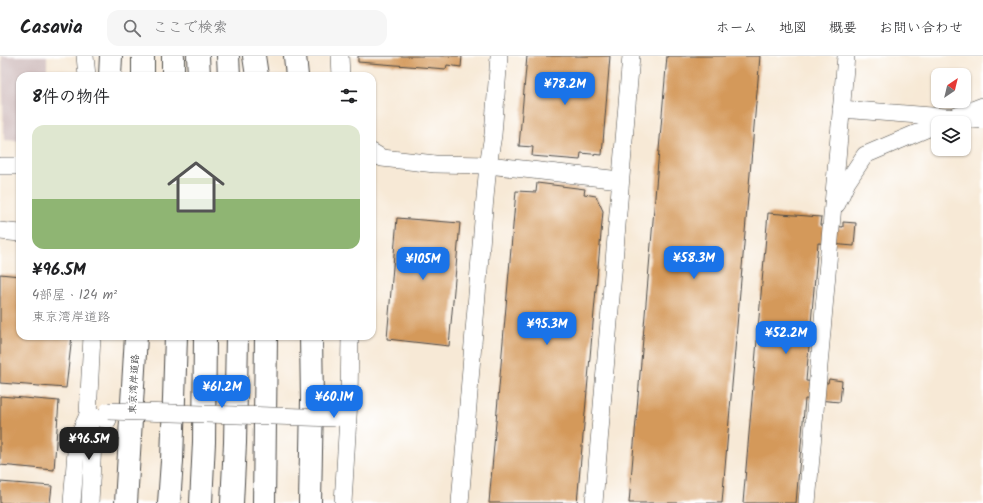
<!DOCTYPE html>
<html lang="ja">
<meta charset="utf-8">
<style>
:root{--surface:#fff;--page:#f6f6f6;--text:#202124;--muted:#757577;--line:#e0e0e0;--accent:#1a73e8}
body{margin:0;font-family:Kalam,"Klee One",sans-serif;background:var(--page);color:var(--text);height:100vh;display:flex;flex-direction:column;font-size:15px;white-space:nowrap}
*{box-sizing:border-box;margin:0}
p{font-size:13px;color:var(--muted)}
.icon{flex:none;width:22px;height:22px;fill:none;stroke:currentColor;stroke-width:2;stroke-linecap:round;stroke-linejoin:round}
.map{position:relative;flex:1;overflow:hidden}
.details{position:absolute;left:16px;top:16px;width:360px;height:268px;display:flex;flex-direction:column;background:var(--surface);border-radius:12px;box-shadow:0 1px 3px #0004}
.details>*{flex:none}
.needle{width:26px;rotate:35deg}
.controls{position:absolute;left:931px;top:12px;display:grid;gap:8px}
.controls a{display:grid;place-items:center;width:40px;height:40px;border-radius:8px;background:var(--surface);box-shadow:0 1px 3px #0004;font-size:20px}
.price{position:absolute;translate:-50% -34px;padding:0 9px;border-radius:8px;background:var(--accent);color:#fff;font-size:13px;line-height:26px;filter:drop-shadow(0 1px 2px #0008)}
.price::after{content:'';position:absolute;left:50%;top:24px;width:12px;height:9px;margin-left:-6px;background:inherit;clip-path:polygon(0 0,100% 0,50% 100%)}
.price.selected{background:#222;color:#fff}
ul{padding:0;list-style:none}
li{display:grid;align-content:center;gap:8px;height:212px;padding:0 16px}
li span{display:grid;place-items:center;height:124px;border-radius:12px;color:#555}
li>.icon{margin-inline-start:auto}
span .icon{width:72px;height:72px;fill:#fffc;stroke-width:1}
li b{font-size:17px}
h2{display:flex;justify-content:space-between;align-items:center;height:48px;padding:0 16px;font-size:17px}
header{display:flex;align-items:center;gap:24px;box-sizing:border-box;height:56px;padding:0 20px;background:var(--surface);border-bottom:1px solid var(--line)}
header strong{font-size:19px}
nav{display:flex;gap:22px;margin-inline-start:auto;font-size:14px}
.search{width:280px;height:36px;background:var(--page);display:flex;align-items:center;gap:10px;box-sizing:border-box;padding:0 14px;border-radius:12px;color:var(--muted);font-size:15px}
.map>svg:first-child{display:block}
</style>
<header>
<strong>Casavia</strong>
<div class="search"><svg class="icon" aria-label="search" viewBox="0 0 24 24"><circle cx="10" cy="10" r="6"/><path d="M15 15l6 6"/></svg>ここで検索</div>
<nav><a>ホーム</a><a>地図</a><a>概要</a><a>お問い合わせ</a></nav>
</header>
<div class="map">
<svg width="983" height="447" viewBox="0 0 983 447">
<rect width="100%" height="100%" fill="#fff"/>
<filter id="ink" filterUnits="userSpaceOnUse"><feTurbulence type="fractalNoise" baseFrequency=".025" numOctaves="2"/><feDisplacementMap in="SourceGraphic" scale="8" xChannelSelector="R" yChannelSelector="G"/><feConvolveMatrix kernelMatrix="1 2 1 2 8 2 1 2 1" color-interpolation-filters="sRGB"/></filter>
<filter id="wash" filterUnits="userSpaceOnUse"><feTurbulence type="fractalNoise" baseFrequency=".012" numOctaves="4" result="noise"/><feDisplacementMap in="SourceGraphic" scale="16" xChannelSelector="R" yChannelSelector="G"/><feGaussianBlur stdDeviation="0.9" result="paint"/><feColorMatrix in="noise" values="0 0 0 0 0 0 0 0 0 0 0 0 0 0 0 0 0 1.4 0 .05"/><feComposite in="paint" operator="in"/></filter>
<g filter="url(#wash)">
<rect width="100%" height="100%" fill="#f7e9d6"/>
<!-- industrial -->
<polygon fill="#d1bfbf" points="2,0 47,0 47,20 20,20 20,85 4,84"/>
<g id="blocks">
<!-- building -->
<g fill="#d4995a">
<polygon points="358,0 462,0 461,11 447,9 446,13 358,6"/>
<polygon points="527,0 610,0 602,99 581,97 580,104 532,100 533,91 519,90"/>
<polygon points="667,0 760,0 722,447 629,447"/>
<polygon points="537,127 585,133 584,138 596,140 603,155 577,447 489,447 516,135 536,136"/>
<polygon points="768,157 821,161 820,169 843,171 843,166 856,167 854,190 818,187 806,325 828,327 829,323 842,325 840,346 805,343 796,447 743,447"/>
<polygon points="397,162 460,167 449,290 387,283"/>
<polygon points="0,218 20,220 20,280 72,280 66,332 0,327"/>
<polygon points="0,340 59,345 54,414 0,409"/>
<polygon points="0,426 52,430 50,447 0,447"/>
</g>
</g>
</g>
<g filter="url(#ink)">
<use href="#blocks" fill-opacity="0" stroke="#4a4845" stroke-width="1"/>
<g fill="none" stroke-linecap="round" stroke-linejoin="round">
<!-- minor casing -->
<g stroke="#4a4845" stroke-width="18">
<g id="minor">
<polyline points="85,0 87,20"/>
<polyline points="340,0 341,20"/>
<polyline points="841,53 983,64"/>
<polyline points="957,60 983,50"/>
<polyline points="372,96 382,102 435,108 488,109 620,124"/>
<polyline points="0,110 20,110"/>
<polyline points="837,148 847,126 865,99 938,68"/>
<polyline points="0,175 20,177"/>
<polyline points="88,359 108,364"/>
<polyline points="72,447 77,383 88,359"/>
<polyline points="90,447 93,385 88,359 92,280"/>
<polyline points="343,447 349,344 350,280"/>
<polyline points="460,447 484,153 488,109 493,79 499,0"/>
<polyline points="594,447 631,0"/>
<polyline points="807,447 846,0"/>
</g>
</g>
<!-- highway casing -->
<g stroke="#4a4845" stroke-width="24">
<g id="highway">
<polyline points="143,0 143,20"/>
<polyline points="198,0 199,20"/>
<polyline points="228,0 229,20"/>
<polyline points="254,0 257,20"/>
<polyline points="295,0 297,20"/>
<polyline points="110,20 111,0"/>
<polyline points="173,20 173,0"/>
<polyline points="126,447 136,280"/>
<polyline points="169,447 172,405 176,280"/>
<polyline points="201,447 204,386 205,280"/>
<polyline points="232,447 235,387 237,280"/>
<polyline points="264,447 266,280"/>
<polyline points="310,447 312,344 311,280"/>
</g>
</g>
<!-- minor -->
<use href="#minor" stroke="#fff" stroke-width="17"/>
<!-- highway -->
<use href="#highway" stroke="#fff" stroke-width="22"/>
<!-- minor-bridge casing -->
<g stroke="#4a4845" stroke-width="18" stroke-linecap="butt">
<polyline id="minor-bridge" points="108,355 335,362"/>
</g>
<!-- minor-bridge -->
<use href="#minor-bridge" stroke="#fff" stroke-width="17"/>
</g>
</g>
<g text-anchor="middle" stroke-width="3.5" stroke-linejoin="round" paint-order="stroke">
<!-- street labels -->
<g font-size="10" fill="#2b2b2b" stroke="#fff">
<text transform="translate(133 328) rotate(-87)" y="4">東京湾岸道路</text>
</g>
</g>
</svg>
<div class="controls">
<a><svg class="needle" viewBox="-14 -14 28 28"><path d="M0-13l5 13h-10z" fill="#e53935"/><path d="M0 13l5-13h-10z" fill="#757577"/></svg></a>
<a><svg class="icon" aria-label="layers" viewBox="0 0 24 24"><path d="M12 4l9 5-9 5-9-5zM3 14l9 5 9-5"/></svg></a>
</div>
<b class="price" style="left:565px;top:50px">¥78.2M</b>
<b class="price" style="left:694px;top:224px">¥58.3M</b>
<b class="price" style="left:423px;top:225px">¥105M</b>
<b class="price" style="left:547px;top:290px">¥95.3M</b>
<b class="price" style="left:786px;top:299px">¥52.2M</b>
<b class="price" style="left:222px;top:353px">¥61.2M</b>
<b class="price" style="left:334px;top:363px">¥60.1M</b>
<b class="price selected" style="left:89px;top:405px">¥96.5M</b>
<section class="details">
<h2>8件の物件<svg class="icon" aria-label="filters" viewBox="0 0 24 24"><path d="M4 7h16M4 17h16"/><circle cx="9" cy="7" r="2"/><circle cx="15" cy="17" r="2"/></svg></h2>
<ul>
<li><span style="background:linear-gradient(#dfe7d0 60%,#8fb573 0)"><svg class="icon" aria-label="home" viewBox="0 0 24 24"><path d="M3 11l9-7 9 7M6 9v11h12V9"/></svg></span><div><b>¥96.5M</b><p>4部屋 · 124 m²</p><p>東京湾岸道路</p></div></li>
</ul>
</section>
</div>
